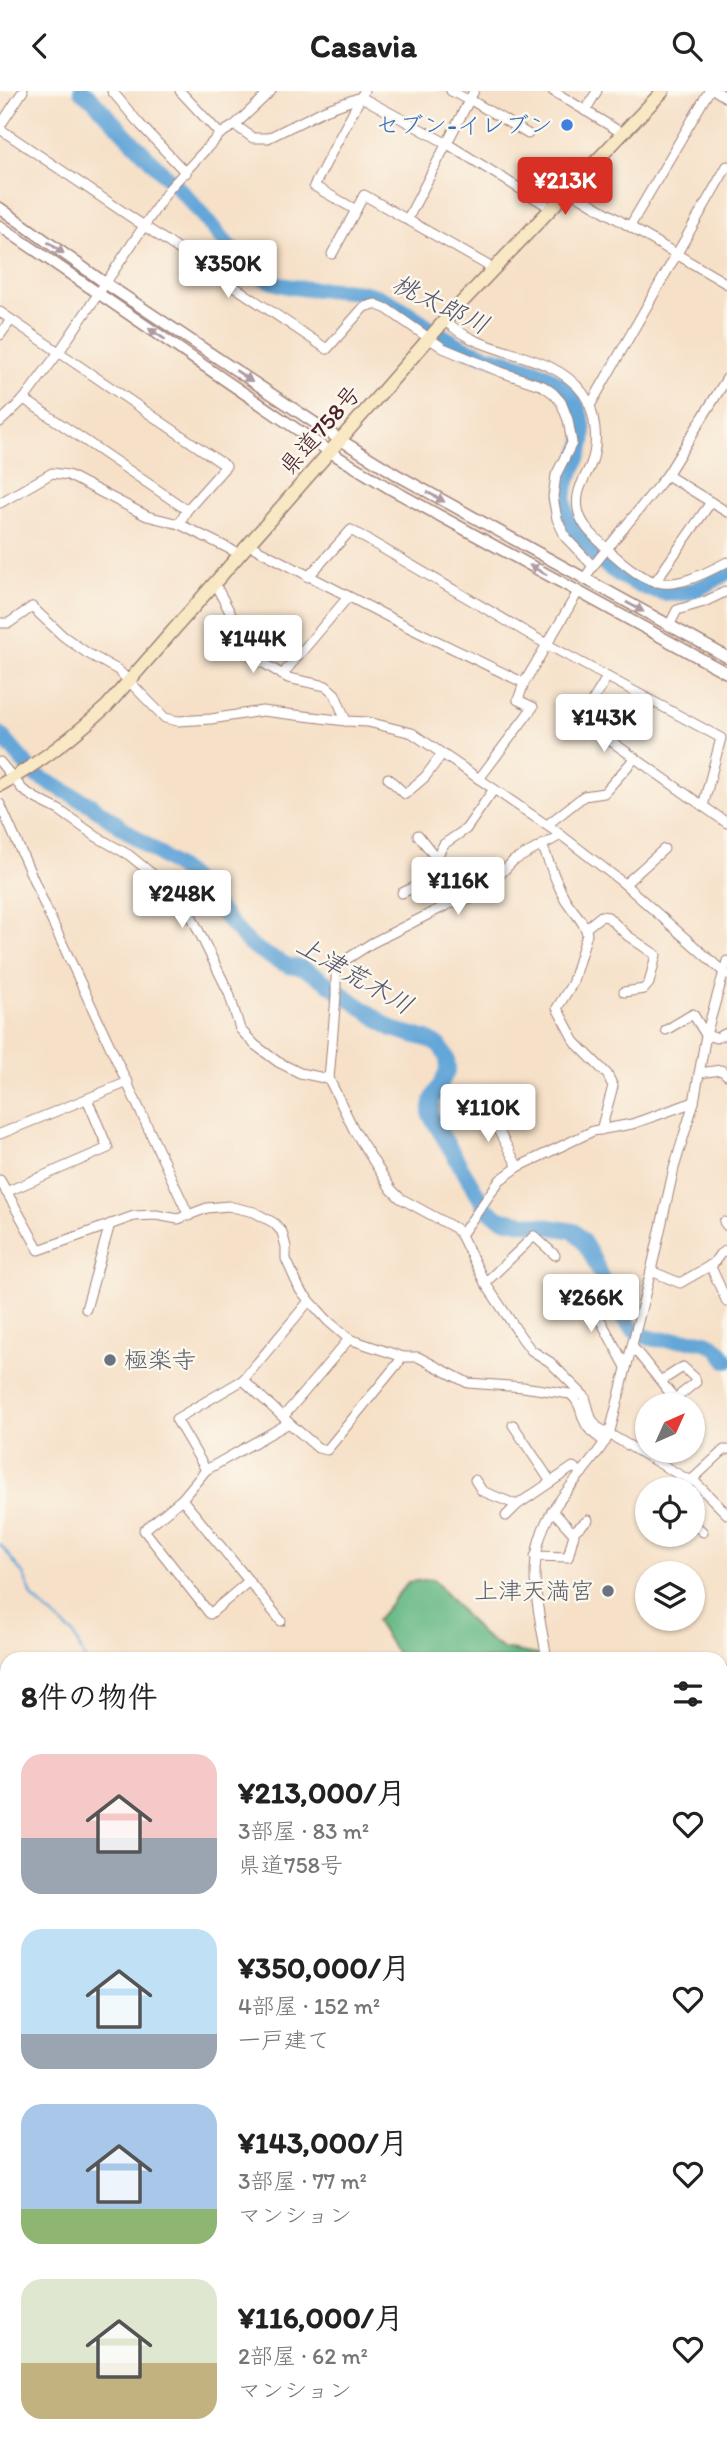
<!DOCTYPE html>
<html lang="ja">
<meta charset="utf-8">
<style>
:root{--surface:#fff;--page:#f6f6f6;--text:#222;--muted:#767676;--accent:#d93025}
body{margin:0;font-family:Itim,"Klee One",sans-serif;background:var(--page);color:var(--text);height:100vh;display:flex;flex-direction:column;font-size:26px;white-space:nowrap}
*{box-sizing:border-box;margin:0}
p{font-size:23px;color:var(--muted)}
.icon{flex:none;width:38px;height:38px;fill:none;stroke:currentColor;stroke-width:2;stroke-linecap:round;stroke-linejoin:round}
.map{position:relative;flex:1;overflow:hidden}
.side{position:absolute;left:0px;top:1561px;width:728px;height:798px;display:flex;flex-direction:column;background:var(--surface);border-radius:21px 21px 0 0;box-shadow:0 2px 5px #0004}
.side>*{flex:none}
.needle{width:46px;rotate:45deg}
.buttons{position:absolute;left:635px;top:1302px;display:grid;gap:14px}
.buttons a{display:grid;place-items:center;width:70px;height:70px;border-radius:50%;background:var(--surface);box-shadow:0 2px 5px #0004;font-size:35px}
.price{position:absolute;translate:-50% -60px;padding:0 16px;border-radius:7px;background:#fff;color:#222;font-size:23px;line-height:46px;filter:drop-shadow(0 2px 4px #0008)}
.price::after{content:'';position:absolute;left:50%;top:42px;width:21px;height:16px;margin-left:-10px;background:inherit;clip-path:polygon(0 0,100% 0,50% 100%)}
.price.on{background:var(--accent);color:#fff}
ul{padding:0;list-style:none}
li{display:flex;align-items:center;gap:21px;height:175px;padding:0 21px}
li span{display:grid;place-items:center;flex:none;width:196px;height:140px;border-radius:21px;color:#555}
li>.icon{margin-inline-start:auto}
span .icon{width:84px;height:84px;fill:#fffc;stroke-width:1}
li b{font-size:30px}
h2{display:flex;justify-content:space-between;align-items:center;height:84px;padding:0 21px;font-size:30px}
header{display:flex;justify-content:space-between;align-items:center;height:91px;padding:0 21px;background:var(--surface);font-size:32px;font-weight:800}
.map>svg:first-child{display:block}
</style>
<header><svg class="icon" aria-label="back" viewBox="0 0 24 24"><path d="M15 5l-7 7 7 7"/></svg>Casavia<svg class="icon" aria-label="search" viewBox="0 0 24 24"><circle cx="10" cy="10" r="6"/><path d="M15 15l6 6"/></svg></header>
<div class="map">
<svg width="727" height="2359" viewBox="0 0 727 2359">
<rect width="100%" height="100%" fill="#fbf7ec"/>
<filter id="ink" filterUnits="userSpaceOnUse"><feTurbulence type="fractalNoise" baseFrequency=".0143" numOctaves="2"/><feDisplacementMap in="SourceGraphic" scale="14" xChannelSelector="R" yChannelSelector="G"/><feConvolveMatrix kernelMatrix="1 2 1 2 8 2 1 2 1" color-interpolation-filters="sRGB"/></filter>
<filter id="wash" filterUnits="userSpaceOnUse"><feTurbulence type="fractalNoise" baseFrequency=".00686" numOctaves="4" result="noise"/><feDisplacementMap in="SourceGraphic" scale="28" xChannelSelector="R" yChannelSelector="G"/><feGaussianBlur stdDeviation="1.57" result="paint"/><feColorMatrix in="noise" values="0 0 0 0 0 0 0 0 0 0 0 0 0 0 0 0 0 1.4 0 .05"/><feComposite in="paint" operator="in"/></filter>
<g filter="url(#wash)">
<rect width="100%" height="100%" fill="#f6e0c7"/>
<!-- forest -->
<g fill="#67b986" stroke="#586c58" stroke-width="2">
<polygon points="433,1488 480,1542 503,1558 538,1564 538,1568 400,1568 376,1530 408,1491"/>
<polygon points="7,1647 7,2352 522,2352 522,2359 0,2359 0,1648"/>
<polygon points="721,1799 727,1805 727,2091 721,2092"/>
<polygon points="554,2352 687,2355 689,2359 547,2359"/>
</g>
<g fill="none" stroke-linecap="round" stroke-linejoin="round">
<!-- stream -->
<polyline stroke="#64a6d8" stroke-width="2.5" points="0,1453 23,1483 33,1507 73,1543 85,1568"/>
<!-- river -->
<g stroke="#64a6d8" stroke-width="16">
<path d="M81,0L93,9C122,41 152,70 182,101C203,122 241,177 266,188C296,202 328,196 360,201C401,208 429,242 467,258C498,271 539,273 564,297C573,304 577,313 580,323C595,363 560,382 565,414C571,459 640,509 684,502C698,500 715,489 727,481"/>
<path d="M0,643L35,684L91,714L187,783L250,854L270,866L289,875L303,877L320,887L392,938L427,948L440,955L447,967L448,979L432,1009L430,1024L487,1119L502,1128L574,1140C602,1167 604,1214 634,1239C658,1259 695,1239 717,1257C721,1260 724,1267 727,1270"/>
</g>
</g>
</g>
<g filter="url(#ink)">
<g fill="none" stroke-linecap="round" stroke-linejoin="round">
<!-- minor casing -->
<g stroke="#a08079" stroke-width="11">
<g id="minor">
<polyline points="112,0 137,30 186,82"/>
<polyline points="180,0 220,43"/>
<polyline points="364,0 314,95 356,119 364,104 494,178"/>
<polyline points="451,0 468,9"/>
<polyline points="553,0 622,42"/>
<polyline points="716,0 727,7"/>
<polyline points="469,8 528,43"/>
<polyline points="585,20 597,0"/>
<polyline points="235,34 253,47 268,47 325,19 361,6 446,52 551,117"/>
<polyline points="0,35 23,0"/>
<polyline points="0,38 327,258 364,216 375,213 387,218 443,257 501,281 543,295 553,302 561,311 568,329 572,352 556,384 553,406 557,428 566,447 593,475 584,488"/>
<polyline points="568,99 727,193"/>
<polyline points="407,129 474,0"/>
<polyline points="630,135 709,0"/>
<polyline points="332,163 356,119"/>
<polyline points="0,221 226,375 187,419 179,433"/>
<path d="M445,229C483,268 549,257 583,302C596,320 599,353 591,373C584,389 575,400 578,418C581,435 594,445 605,456C654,501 668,502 727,471"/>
<polyline points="0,244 11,229"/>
<polyline points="24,308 187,419"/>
<polyline points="591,313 727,75"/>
<polyline points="0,331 24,308 59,261 169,98 220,43 235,34 271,0"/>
<polyline points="667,384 727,421"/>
<polyline points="0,412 52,382 68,384 147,425 179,433 240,463"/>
<polyline points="249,454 408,536 524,592"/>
<polyline points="593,475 667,384 727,287"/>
<polyline points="308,486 351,439 548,554 721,647 703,715"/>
<polyline points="214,491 233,527 250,564 288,587 326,595 335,603 346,630"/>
<polyline points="655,491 711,411"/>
<polyline points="0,532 9,532 32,516 63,545 87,562 118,579 165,627 178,630 211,628 262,620 346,630 368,631 412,642 561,744 622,791 727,884"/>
<polyline points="669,535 677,519 704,511 727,500"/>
<polyline points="282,584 348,506"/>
<polyline points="607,586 581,629 727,732"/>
<polyline points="0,671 23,699 37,708 59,719 97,746 129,764 183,808 229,902 240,938 255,954 278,971 300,982 329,988"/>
<polyline points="388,687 405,703 425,686 442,663"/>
<polyline points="479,688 533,616 518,609 524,592 578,501"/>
<polyline points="0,713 50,826 189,1125"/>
<polyline points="547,734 584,705 604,702 635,667"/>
<polyline points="418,744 436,767 444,753 466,738 494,698"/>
<polyline points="561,744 513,770 491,793 471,808 449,813 372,852 336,875 336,905 329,988 354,1039 391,1098 400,1107 455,1137 461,1144 485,1192 522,1247 531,1259 550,1271 585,1306 591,1327 597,1336 690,1390"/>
<path d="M542,754C549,771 555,789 564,806C570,818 585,830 587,843L572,893L557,917L575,951L607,983L613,995L601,1039"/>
<polyline points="625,793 664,758"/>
<polyline points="402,802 428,789 437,781 436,767"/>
<polyline points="586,837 601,825 608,826 628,845 656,864 649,892 644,898 624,901"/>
<polyline points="666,939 693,923 706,944 716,947 727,942"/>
<polyline points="699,982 721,979 727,984"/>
<polyline points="495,1018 497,1037 518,1076"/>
<polyline points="0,1043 128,991"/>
<path d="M0,1089L39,1159L134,1125L156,1124L178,1128L207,1117L228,1115L254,1121L274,1132L282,1141L286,1156V1168L300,1199L328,1230L349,1248L403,1266H418L468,1292L523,1296L570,1303C582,1312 580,1324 587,1335C591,1342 599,1346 605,1351"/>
<polyline points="6,1101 108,1057 87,1008"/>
<polyline points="724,1131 727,1135"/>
<polyline points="461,1144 500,1089 518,1076 593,1040 632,1033 694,1011"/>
<polyline points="710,1174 727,1211"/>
<polyline points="651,1180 680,1192 713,1173 720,1163 727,1159"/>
<polyline points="579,1190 626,1276"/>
<polyline points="485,1192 534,1145 555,1164"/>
<polyline points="86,1218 110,1133"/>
<polyline points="632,1255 675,1308 696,1291 695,1287 683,1276 661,1290"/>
<polyline points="243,1289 283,1326"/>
<polyline points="289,1332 283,1326 349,1248"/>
<polyline points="513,1334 551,1391"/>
<polyline points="206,1379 176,1328 243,1289 309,1210"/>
<polyline points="692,1388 727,1423"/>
<polyline points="475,1389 482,1400 517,1414"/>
<polyline points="682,1398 724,1359 727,1359"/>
<polygon points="182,1408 249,1490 210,1523 144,1439"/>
<polyline points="182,1408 206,1379 289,1332 318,1357 327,1359 403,1266"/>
<polyline points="506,1425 517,1414 573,1376 582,1382"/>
<polyline points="693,1432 703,1441"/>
<polyline points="573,1441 588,1429"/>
<polyline points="535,1465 568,1466 574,1443 552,1419"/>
<polyline points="249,1490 281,1530"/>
<path d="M547,1568C538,1513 521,1462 557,1413C574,1389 594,1370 609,1344L651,1180L674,1077L694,1011L706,944L727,870"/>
<polyline points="723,1579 727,1678"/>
<polyline points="727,1727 727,1731"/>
<polyline points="721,2101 727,2108"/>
<polyline points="721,2203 727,2197"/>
<polyline points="721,2209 727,2215"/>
<polyline points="721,2266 727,2273"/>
<polyline points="534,2352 535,2359"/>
<polyline points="704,2352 710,2359"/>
</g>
</g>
<!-- tertiary casing -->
<g stroke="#a08079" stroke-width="13">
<g id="tertiary">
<polyline points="0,117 105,192 339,348 399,385 727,566"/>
<polyline points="0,135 330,361 389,397 727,582"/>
</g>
</g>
<!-- secondary casing -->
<g stroke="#a08079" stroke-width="15">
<path id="secondary" d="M0,694C39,673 74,645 107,615L445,229L663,0"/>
</g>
<!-- primary casing -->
<g stroke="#a08079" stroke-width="17">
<g id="primary">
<polyline points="0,2342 7,2341"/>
<polyline points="93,2352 107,2359"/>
</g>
</g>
<!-- minor -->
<use href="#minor" stroke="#fff" stroke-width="9"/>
<!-- tertiary -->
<use href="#tertiary" stroke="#fff" stroke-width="10"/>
<!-- secondary -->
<use href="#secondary" stroke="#f8e8c3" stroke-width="12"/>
<!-- primary -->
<use href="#primary" stroke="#edc569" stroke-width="14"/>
</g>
<!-- one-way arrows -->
<defs><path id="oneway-solid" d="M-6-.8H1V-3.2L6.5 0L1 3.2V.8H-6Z" transform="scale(1.75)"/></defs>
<g fill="#ae9aa0">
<use href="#oneway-solid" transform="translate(56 157) rotate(35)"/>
<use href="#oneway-solid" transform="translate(157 243) rotate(-146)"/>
<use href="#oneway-solid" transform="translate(244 285) rotate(34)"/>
<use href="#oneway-solid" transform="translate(436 406) rotate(29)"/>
<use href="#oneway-solid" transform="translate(538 479) rotate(-151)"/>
<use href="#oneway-solid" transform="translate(635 516) rotate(29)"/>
</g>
</g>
<!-- markers -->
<circle fill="#3f7fe0" stroke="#fbf7ec" stroke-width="2.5" cx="567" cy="34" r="7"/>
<g fill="#6b7280" stroke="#fbf7ec" stroke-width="2.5">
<circle cx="110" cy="1269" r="7"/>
<circle cx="608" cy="1500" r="7"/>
</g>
<g text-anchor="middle" stroke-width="5" stroke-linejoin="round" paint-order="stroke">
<!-- shop labels -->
<g font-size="24" fill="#366cbe" stroke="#fbf7ec" text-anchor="end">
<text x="553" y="42">セブン-イレブン</text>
</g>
<!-- street labels -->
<g font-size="24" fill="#4a1f2b" stroke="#fbf7ec">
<text transform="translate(320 339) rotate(-49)" y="8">県道758号</text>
</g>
<!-- worship labels -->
<g font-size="24" fill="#5b616d" stroke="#fbf7ec" text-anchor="start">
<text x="124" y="1277">極楽寺</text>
<text x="594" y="1508" text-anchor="end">上津天満宮</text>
</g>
<!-- water labels -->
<g font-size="26" font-style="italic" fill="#545570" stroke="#fbf7ec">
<text transform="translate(441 213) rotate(26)" y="9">桃太郎川</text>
<text transform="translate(355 884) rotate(30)" y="9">上津荒木川</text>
</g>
</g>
</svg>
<div class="buttons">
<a><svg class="needle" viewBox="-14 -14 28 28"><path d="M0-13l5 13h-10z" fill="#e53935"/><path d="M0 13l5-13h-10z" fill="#767676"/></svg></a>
<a><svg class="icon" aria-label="locate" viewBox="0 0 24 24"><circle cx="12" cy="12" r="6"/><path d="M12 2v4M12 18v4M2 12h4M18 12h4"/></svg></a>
<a><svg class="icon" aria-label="layers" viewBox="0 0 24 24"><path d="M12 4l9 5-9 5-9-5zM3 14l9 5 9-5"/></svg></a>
</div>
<b class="price on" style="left:565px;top:126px">¥213K</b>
<b class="price" style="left:228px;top:209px">¥350K</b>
<b class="price" style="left:253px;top:584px">¥144K</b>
<b class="price" style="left:604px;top:663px">¥143K</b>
<b class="price" style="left:458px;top:826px">¥116K</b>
<b class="price" style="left:182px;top:839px">¥248K</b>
<b class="price" style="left:488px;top:1053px">¥110K</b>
<b class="price" style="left:591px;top:1243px">¥266K</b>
<section class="side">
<h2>8件の物件<svg class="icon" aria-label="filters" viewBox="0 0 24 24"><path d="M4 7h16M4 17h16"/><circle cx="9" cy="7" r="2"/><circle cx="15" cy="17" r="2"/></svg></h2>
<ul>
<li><span style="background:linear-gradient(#f6c9c9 60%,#9aa5b1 0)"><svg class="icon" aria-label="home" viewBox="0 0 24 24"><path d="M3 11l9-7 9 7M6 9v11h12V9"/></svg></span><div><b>¥213,000/月</b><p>3部屋 · 83 m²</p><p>県道758号</p></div><svg class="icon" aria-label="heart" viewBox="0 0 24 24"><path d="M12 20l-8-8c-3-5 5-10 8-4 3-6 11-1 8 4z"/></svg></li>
<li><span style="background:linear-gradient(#bfe0f5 75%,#9aa5b1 0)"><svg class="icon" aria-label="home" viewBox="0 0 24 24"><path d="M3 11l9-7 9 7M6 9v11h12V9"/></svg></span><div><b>¥350,000/月</b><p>4部屋 · 152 m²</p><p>一戸建て</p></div><svg class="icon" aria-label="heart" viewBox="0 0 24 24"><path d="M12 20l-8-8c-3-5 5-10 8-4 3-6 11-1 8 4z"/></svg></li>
<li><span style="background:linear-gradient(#a9c7e8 75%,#8fb573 0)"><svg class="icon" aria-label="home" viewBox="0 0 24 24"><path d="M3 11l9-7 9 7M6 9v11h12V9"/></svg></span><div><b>¥143,000/月</b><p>3部屋 · 77 m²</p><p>マンション</p></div><svg class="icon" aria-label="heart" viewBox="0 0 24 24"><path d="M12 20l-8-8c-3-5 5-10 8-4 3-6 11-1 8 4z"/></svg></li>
<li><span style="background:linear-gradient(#dfe7d0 60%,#c2b280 0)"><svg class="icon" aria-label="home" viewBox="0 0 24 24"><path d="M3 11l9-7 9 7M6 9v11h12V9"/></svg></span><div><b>¥116,000/月</b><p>2部屋 · 62 m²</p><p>マンション</p></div><svg class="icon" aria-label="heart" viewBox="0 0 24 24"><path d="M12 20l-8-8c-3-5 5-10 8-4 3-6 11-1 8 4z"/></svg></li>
</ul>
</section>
</div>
